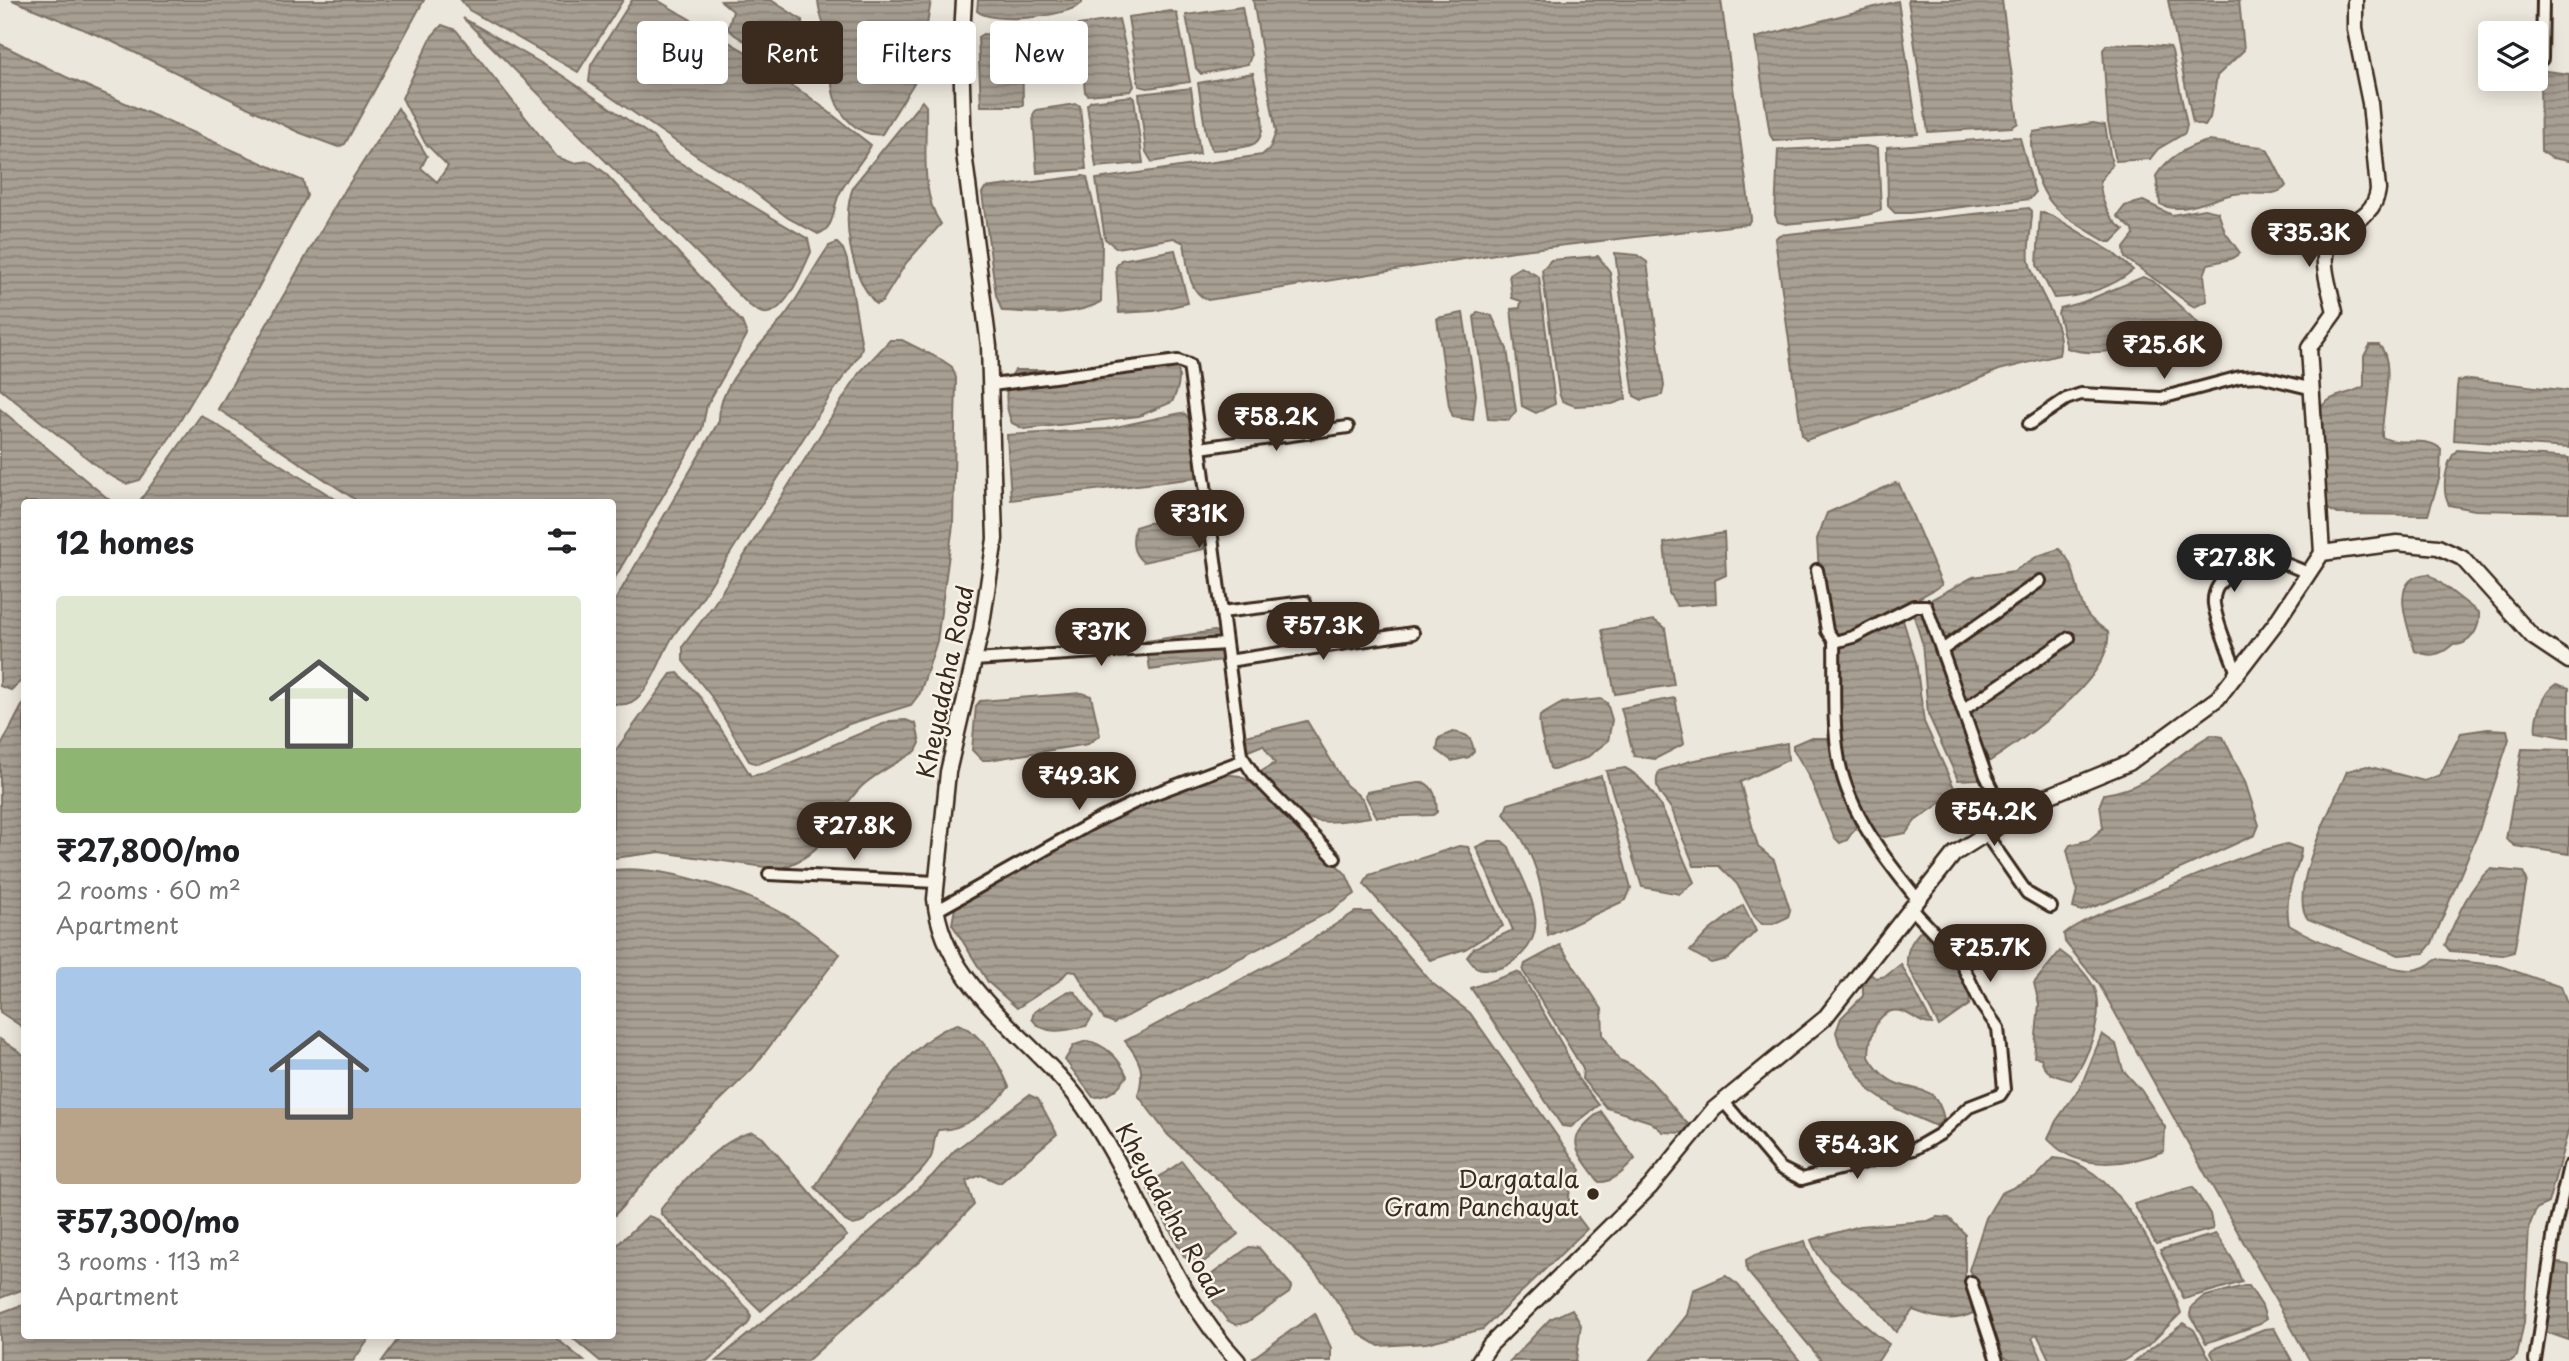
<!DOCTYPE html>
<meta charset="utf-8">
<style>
:root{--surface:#fff;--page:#f2f2f2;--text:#202124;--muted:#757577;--accent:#3b2a1e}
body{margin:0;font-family:"Playpen Sans",sans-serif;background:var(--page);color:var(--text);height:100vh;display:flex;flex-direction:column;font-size:26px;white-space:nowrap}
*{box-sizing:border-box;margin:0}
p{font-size:23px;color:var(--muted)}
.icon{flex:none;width:38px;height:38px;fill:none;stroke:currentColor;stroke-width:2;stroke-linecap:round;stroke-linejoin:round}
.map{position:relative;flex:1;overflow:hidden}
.sheet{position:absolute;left:21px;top:499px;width:595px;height:840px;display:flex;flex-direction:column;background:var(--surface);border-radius:7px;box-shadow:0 4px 18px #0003}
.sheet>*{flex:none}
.top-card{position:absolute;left:637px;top:21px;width:665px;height:63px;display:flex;gap:14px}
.tools{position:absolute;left:2478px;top:21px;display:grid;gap:14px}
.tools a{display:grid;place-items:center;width:70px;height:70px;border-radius:7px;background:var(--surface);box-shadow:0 4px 18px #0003;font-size:35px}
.price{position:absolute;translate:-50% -60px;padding:0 16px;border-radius:24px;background:var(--accent);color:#fff;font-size:23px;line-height:46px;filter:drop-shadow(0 2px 4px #0008)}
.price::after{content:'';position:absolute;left:50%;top:42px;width:21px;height:16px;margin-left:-10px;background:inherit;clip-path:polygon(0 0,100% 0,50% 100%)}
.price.on{background:#222;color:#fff}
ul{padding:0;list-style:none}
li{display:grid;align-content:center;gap:14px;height:371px;padding:0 35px}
li span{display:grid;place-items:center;height:217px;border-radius:7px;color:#555}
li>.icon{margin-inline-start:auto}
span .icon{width:126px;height:126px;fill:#fffc;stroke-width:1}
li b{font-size:30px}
h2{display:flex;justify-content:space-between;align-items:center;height:84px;padding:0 35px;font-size:30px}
.chip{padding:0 24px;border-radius:7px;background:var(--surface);box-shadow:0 4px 18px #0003;font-size:24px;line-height:63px}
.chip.on{background:var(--accent);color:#fff}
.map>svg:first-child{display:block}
</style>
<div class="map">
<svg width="2569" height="1361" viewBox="0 0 2569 1361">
<defs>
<pattern id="water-rules" width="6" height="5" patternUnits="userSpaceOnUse" patternTransform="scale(1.75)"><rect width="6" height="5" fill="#a89f93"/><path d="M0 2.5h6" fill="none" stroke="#8a8277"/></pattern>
</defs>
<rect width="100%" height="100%" fill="#ece7dc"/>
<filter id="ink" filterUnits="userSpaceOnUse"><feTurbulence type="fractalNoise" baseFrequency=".0143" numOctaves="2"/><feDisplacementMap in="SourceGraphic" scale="14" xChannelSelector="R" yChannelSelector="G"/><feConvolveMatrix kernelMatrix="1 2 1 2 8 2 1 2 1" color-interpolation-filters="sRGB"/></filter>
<g filter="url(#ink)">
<!-- water -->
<g fill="url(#water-rules)" stroke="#7c7064" stroke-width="2">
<polygon points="12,0 424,0 345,144 338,147 298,132 107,39"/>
<polygon points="461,0 623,0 578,72 469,10"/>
<path d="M632,0H657L763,62L776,77L807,95L871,145C862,163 846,178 838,197C832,212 835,227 818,234L788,218L745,185L700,158L589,82L591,65Z"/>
<polygon points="771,0 802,20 803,57 800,70 795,73 735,35 728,29 733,11 721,1"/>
<path d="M818,0H931L919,75L882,134C871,136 861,132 852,124C825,100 834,75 828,43C826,28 819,15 818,0Z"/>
<path d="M978,0H1082V3C1067,17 992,25 977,11Z"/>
<path d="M1253,0H1721L1751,218L1748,224L1514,251L1208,300C1187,293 1188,263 1184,243L1174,238L1117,248L1105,239L1096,179L1262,155L1270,148L1276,132Z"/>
<polygon points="1908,0 2002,0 2018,123 2012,127 1928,132"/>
<polygon points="2168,0 2239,0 2244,50 2217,76 2210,118 2205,126 2193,123"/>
<polygon points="1898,1 1918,134 1774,141 1770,135 1755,38"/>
<polygon points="1242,7 1251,56 1248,64 1201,74 1196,68 1186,15"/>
<polygon points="1171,11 1177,14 1190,82 1148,88 1139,86 1128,17"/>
<path d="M463,18L560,74L653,137L667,155L808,239L811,252C804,267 785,316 764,313C759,313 754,308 749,305Z"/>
<polygon points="1119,19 1134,86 1131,91 1088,95 1085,92 1078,25"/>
<polygon points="442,25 456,30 557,157 573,163 589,161 604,172 742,322 747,335 707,405 702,429 613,581 612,502 359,502 218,409 338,201 398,108 427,156 421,168 437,182 448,166 425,143 402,98 432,36"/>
<polygon points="983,34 1019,38 1022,44 1023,106 981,106 978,37"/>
<polygon points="0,44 66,77 303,181 307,196 250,303 171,436 140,480 126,484 106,473 0,389"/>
<polygon points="2142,44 2170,47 2172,51 2187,125 2185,133 2158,149 2150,159 2116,161 2108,122 2103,50 2106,45"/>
<polygon points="2546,71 2569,74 2569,161 2552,158 2541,151 2540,81"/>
<path d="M1253,73C1256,91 1274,137 1251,145C1240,149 1224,149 1212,150L1206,134L1198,83Z"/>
<polygon points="1191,88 1200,154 1152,162 1146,152 1139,94"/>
<polygon points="1131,96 1134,98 1143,163 1096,167 1087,105 1091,101"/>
<path d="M922,101L926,106C927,142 919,193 941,224L906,263L882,302L876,304C851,276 840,219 854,185Z"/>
<polygon points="1076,104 1080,106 1086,169 1037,173 1033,115 1036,110"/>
<path d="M2093,123L2105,125L2112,165L2100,181C2100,199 2109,220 2124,230L2112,242H2107C2066,217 2042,209 2033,159C2032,150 2029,140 2033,132Z"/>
<polygon points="2015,137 2020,138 2035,193 2030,199 1910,213 1895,213 1888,206 1887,147"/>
<path d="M2208,141L2262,147L2268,151L2286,186C2276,199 2250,191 2234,194C2212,198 2181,216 2160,204L2156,176C2167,158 2188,146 2208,141Z"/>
<path d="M1866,146L1878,148L1881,209C1868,220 1806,221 1786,224L1778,222L1775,215L1778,150Z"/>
<path d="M1083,176L1087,177L1102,242L1101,302C1070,318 1035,312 1002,311L996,295L982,193L985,188Z"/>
<polygon points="2143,201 2172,215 2204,209 2218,212 2225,232 2240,253 2231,259 2208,264 2204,275 2207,301 2194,307 2125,258 2124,248 2134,235 2133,230 2117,216 2125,206"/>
<path d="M2029,208L2032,211C2032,226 2027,247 2029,261C2035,291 2067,324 2059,355L1999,370L1945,393L1806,440L1802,435L1775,239L1779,235Z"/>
<path d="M2040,212L2053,216L2112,252L2133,270C2112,288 2082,297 2054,298L2037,265Z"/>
<path d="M837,243L843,249L847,260L862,347L860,354L832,393L695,609C688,617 680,625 674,635C659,655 647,715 612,703L613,604L719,421C717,379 770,340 791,307C804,287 815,266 829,246Z"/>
<polygon points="1175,250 1188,303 1154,311 1119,313 1116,267 1121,260"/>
<polygon points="1615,253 1637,255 1647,262 1664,386 1662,395 1642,400 1634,396"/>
<polygon points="1598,256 1610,272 1626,399 1612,404 1575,406 1562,401 1559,393 1542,270 1551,260"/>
<polygon points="1521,267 1539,277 1555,404 1536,413 1522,406 1511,309 1520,308 1521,301 1512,298 1509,274"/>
<path d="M2143,277L2153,281L2201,326C2169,340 2100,361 2067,348L2058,313L2060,308L2083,302Z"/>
<polygon points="1478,312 1492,316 1507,349 1516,411 1509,420 1488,419 1474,317"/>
<polygon points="1463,313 1476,394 1473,420 1453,417 1449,406 1437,318"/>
<polygon points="890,340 902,340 942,360 952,367 956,378 953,525 937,641 920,693 911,705 849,724 796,750 757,764 749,761 711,696 683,661 683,646 714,604 859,373"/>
<path d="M2370,345H2379C2397,362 2381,412 2382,437C2400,447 2426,435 2441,449L2440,476L2428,515L2338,514L2326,508L2320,409C2330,393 2349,396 2364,386V356Z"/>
<path d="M1175,360C1182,375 1179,388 1172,402L1139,416L1024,429L1012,423C1005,407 1003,385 1015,370H1066Z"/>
<polygon points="2470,379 2569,391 2569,448 2454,440 2457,387 2458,381"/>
<polygon points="0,409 112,502 24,502 24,678 11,690 0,686"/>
<polygon points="1181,413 1185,414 1192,423 1196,478 1011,500 1007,435 1106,429"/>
<polygon points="201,415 340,502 139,502"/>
<path d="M2457,450L2569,458V512L2475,510L2449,505C2441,491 2445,462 2457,450Z"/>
<polygon points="1895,483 1899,484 1942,585 1849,637 1833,638 1820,590 1817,539 1827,513"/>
<path d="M1190,519L1204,522V549L1143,562C1131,552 1132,541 1135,527L1148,523Z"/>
<polygon points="1724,533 1726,575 1715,580 1716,603 1677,606 1669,593 1664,543"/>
<path d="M2059,549C2079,566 2074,594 2087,614C2091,621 2102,627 2108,632C2114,680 2018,743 1981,767L1979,779L1958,780L1928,714L1922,642L1912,610L1973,577L2014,571L2038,556Z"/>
<path d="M2429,574L2479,613C2480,629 2470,646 2452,645C2440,656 2430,657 2415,651C2408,626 2386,576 2429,574Z"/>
<polygon points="1902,617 1916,662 1924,722 1956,792 1915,821 1906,833 1884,837 1871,832 1857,807 1840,757 1837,647"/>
<polygon points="1654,620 1665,628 1674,685 1615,694 1602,630"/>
<polygon points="1131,622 1137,629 1138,651 1071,653 1070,626"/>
<polygon points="1214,631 1218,633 1223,660 1150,670 1146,641"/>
<path d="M678,673L701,698L751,776L766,773L890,721L906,720L916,724L920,743L916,751C899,762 876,773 861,787C827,821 832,852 779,869L660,852L613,858V754L671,674Z"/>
<path d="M2556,684L2569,688V738L2536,732C2534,717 2543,692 2556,684Z"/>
<polygon points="1082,693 1091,696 1100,735 1088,744 989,760 982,760 972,750 976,706 980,701"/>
<polygon points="1675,698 1684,744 1655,759 1634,756 1621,708"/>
<path d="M1601,699L1607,703L1612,720L1608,741L1586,758L1554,770L1550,768C1547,754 1537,727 1540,716L1562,703Z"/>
<polygon points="24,702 24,1028 0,1012 0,748"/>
<path d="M1307,721L1346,785L1363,799L1370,817C1303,828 1303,822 1259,773L1275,763L1263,745L1246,752L1242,740L1246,736Z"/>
<path d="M2488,729L2507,730L2509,739L2479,830L2432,943L2424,953L2399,955L2308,919C2286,892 2335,801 2347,771L2367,766L2424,781L2440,775L2461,733Z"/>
<path d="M1453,732C1468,734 1472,737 1474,752L1469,757L1452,761L1437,750L1439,738Z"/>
<path d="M2211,735L2223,737L2245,782L2259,825L2255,835L2107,902L2082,911L2073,908L2077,890L2067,850L2070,845L2089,840L2103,828L2100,804L2104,794C2152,788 2172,756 2211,735Z"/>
<polygon points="1809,738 1828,738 1841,792 1856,827 1847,840 1840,843 1834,837 1808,774 1793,749 1793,745"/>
<path d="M1787,743L1788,760L1740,782L1758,847L1774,860L1790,910L1788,917L1773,924H1762L1754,916L1737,884L1719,866H1694C1688,848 1679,833 1674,815C1670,800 1650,794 1659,771L1690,761Z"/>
<polygon points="2522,749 2569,750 2569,854 2515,846 2506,839"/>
<path d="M1625,768C1660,786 1673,836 1689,871L1694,882L1680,894L1642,887L1606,771Z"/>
<polygon points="1223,774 1240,776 1253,784 1346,874 1355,894 1329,912 1114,1023 1104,1019 1076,972 1068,971 1060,980 1017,1008 988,982 952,924 955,908 1072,838 1185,783"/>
<path d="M1601,776L1631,888L1626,900L1548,936C1543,887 1537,852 1504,814L1508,804Z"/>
<path d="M1423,782C1436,788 1436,799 1437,812L1433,815L1377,817L1365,795L1367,792Z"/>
<path d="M1489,841H1502L1509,847C1524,885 1556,929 1516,959C1503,970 1492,971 1476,968L1467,957L1474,948L1513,930L1476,847Z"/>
<path d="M2287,844L2301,849C2301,860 2296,867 2293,877C2288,892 2286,909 2289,925C2312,939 2386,971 2412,970C2422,969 2428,966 2436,959L2497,965L2561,987L2569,1008V1128L2548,1203L2536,1209L2529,1227L2524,1322L2517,1356L2511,1361H2310L2099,984L2065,942L2064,934L2069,930C2100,910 2132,903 2164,889C2205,872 2244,854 2287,844Z"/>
<polygon points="1459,846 1468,847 1503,926 1465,949 1430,960 1364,884 1369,875"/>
<path d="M2490,869L2523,872L2527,880L2514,952L2503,955L2450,951L2445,945C2456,919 2468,888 2490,869Z"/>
<path d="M613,870C664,864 754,894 797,922C812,932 826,944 840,954L753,1068L691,1129L613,1217Z"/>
<polygon points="1743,905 1756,931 1728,959 1711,963 1690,951 1709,931"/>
<path d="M1355,912H1371L1432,983L1470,1013L1581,1170C1562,1201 1566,1201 1587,1229L1483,1329L1426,1343L1379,1346L1359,1334L1326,1285L1289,1243L1168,1135L1138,1095C1145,1072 1141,1060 1125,1041L1291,953Z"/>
<path d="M1925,926C1942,947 1975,975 1969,1005L1939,1026L1907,964C1906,947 1914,938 1925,926Z"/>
<path d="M1560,945L1602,1009L1603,1035L1619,1060C1648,1068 1667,1103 1688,1124L1684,1133L1663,1132L1651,1122L1607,1108L1582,1079L1583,1069L1523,971L1525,964Z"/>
<path d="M2060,951C2073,960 2086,973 2094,987C2106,1011 2088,1062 2071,1080C2055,1076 2045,1075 2041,1058L2034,1057L2039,1004L2034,983Z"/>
<path d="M1901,964L1932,1024C1918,1024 1913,1014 1901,1011C1876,1006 1869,1040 1869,1057C1876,1069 1885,1079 1898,1084C1923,1093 1936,1085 1944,1119L1936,1126L1897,1109L1869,1090L1840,1046L1836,1032L1841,1018L1863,996V978L1870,974L1876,978L1886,976Z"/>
<polygon points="1516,972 1521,974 1564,1048 1578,1079 1599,1105 1571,1127 1562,1126 1471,988"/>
<path d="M1068,991L1075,992L1093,1016L1086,1026C1068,1030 1044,1037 1032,1019L1034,1012Z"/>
<path d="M958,1024C982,1033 1000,1065 1009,1087C993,1108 964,1131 938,1130C932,1140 935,1148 931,1157C921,1178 879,1206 861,1223L853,1225L845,1221L815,1187C844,1141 905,1038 958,1024Z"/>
<path d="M2102,1034L2116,1044L2123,1070L2141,1090L2165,1127L2164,1151C2129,1165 2074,1173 2048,1138L2056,1121L2081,1086Z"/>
<polygon points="0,1039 24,1055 24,1289 0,1298"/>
<path d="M1087,1041C1105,1044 1120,1059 1127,1076C1118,1089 1109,1097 1093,1097L1065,1060L1074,1045Z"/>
<polygon points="1029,1095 1038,1099 1057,1134 1000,1183 981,1175 966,1181 974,1205 921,1259 807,1361 716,1361 853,1247 933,1175 954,1151"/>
<path d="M1601,1111L1635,1159C1626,1169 1613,1183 1599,1182C1575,1148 1562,1140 1601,1111Z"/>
<path d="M753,1132L763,1138L847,1236L761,1311L661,1214V1209C680,1183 721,1138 753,1132Z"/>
<path d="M2054,1158C2115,1161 2164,1262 2181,1313L2150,1344L2123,1361H2050L2037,1334L2032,1338L2043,1361C2034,1361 2016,1361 2009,1360C1988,1349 1980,1315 1983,1293L1969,1270L1986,1218L2001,1193L2035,1178Z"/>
<polygon points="1182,1161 1238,1234 1205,1261 1192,1263 1184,1256 1148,1189 1149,1184"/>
<polygon points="2193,1187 2210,1214 2213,1229 2156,1244 2134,1204"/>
<polygon points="648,1216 657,1219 748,1309 751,1317 748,1324 707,1361 600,1361 569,1335 612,1335 613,1249"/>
<path d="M1937,1217L1949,1218L1965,1234V1278L1973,1313C1952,1323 1934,1318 1913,1310L1896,1332C1888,1323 1880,1311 1871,1303C1848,1282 1822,1270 1811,1240L1860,1226L1928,1221Z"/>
<polygon points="2216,1234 2233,1260 2242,1282 2184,1299 2160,1250"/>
<path d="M1805,1241C1814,1278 1858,1323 1889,1344L1878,1361H1822L1747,1271L1746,1260L1755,1255Z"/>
<polygon points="1249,1247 1259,1248 1292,1286 1289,1293 1247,1322 1236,1325 1227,1320 1200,1283"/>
<polygon points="2558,1263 2569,1265 2569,1340 2543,1331 2553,1266"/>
<polygon points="1726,1276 1738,1285 1800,1361 1650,1361 1687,1315 1693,1290"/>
<polygon points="2244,1286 2249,1286 2262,1306 2266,1319 2260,1324 2206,1343 2190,1314 2192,1306 2203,1297"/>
<polygon points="24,1304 24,1335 372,1335 353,1361 0,1361 0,1313"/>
<polygon points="1572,1309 1581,1325 1576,1361 1510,1361 1550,1319"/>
<polygon points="1315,1313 1331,1348 1331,1361 1255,1361 1253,1358"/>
<polygon points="2184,1323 2194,1330 2211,1361 2135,1361"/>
<polygon points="2274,1328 2292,1361 2215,1361 2211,1353 2213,1349 2264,1329"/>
<polygon points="401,1335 552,1335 584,1361 382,1361"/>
</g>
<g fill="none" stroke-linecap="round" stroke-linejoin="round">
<!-- street casing -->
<g stroke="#3b2a1e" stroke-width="16">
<g id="street">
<polyline points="2542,59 2543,0"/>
<polyline points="992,385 1178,361 1189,365 1241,755 1254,775 1335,858"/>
<polyline points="2029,424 2066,399 2081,394 2161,398 2240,377 2260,376 2309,388"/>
<polyline points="1200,448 1348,427"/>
<polyline points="1817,570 1827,631 1835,642 1853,637 1914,606 1926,606 1986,776 2008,819"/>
<polyline points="1222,612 1305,602"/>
<path d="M1834,641C1835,680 1832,722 1839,761C1850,815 1885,859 1919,901"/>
<polyline points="1942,650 2040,581"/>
<polyline points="974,660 1226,644"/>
<polyline points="1228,661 1413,633"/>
<path d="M2236,671C2229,650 2217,626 2214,604C2211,577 2250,558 2273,561C2285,562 2297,569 2309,573"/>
<polyline points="1963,710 2069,638"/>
<polyline points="1985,833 2027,893 2051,907"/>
<polyline points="769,874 936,882"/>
<polyline points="936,911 1092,823 1148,796 1244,760"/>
<polyline points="1723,1101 1780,1168 1802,1179 1914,1149 1940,1134 1969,1107 2000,1095 2004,1089 1998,1028 1981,1004 1960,960 1912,909"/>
<polyline points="1971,1282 1997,1361"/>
<polyline points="2535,1361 2554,1231 2569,1166"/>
</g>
</g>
<!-- secondary casing -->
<g stroke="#3b2a1e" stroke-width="19">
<g id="secondary">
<path d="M964,0L961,52L964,153L989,346L995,539L981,630L948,772L935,899C943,989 1037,1039 1084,1107C1141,1189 1169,1288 1238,1361"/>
<path d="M2322,553L2309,348L2335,312C2331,293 2320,264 2327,245C2336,221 2373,225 2378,190L2370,103L2355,29V0"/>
<polyline points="1479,1361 1490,1345 1650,1187 1714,1109 1824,1019 1954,854 2041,799 2129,763 2218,698 2275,624 2322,553 2397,543 2438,547 2462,558 2533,637 2569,661"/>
</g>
</g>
<!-- street -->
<use href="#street" stroke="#f7f3e8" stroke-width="10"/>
<!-- secondary -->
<use href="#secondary" stroke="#f7f3e8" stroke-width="14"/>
</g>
</g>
<!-- markers -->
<circle fill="#3b2a1e" stroke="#f7f3e8" stroke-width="2.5" cx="1593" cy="1194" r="7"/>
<g text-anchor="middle" stroke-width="5" stroke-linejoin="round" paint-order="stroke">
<!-- street labels -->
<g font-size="24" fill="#3b2a1e" stroke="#f7f3e8">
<text transform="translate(946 682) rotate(-78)" y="8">Kheyadaha Road</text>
<text transform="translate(1169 1211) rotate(61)" y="8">Kheyadaha Road</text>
</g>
<!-- poi labels -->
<g font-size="24" fill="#3b2a1e" stroke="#f7f3e8" text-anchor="end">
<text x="1579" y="1188">Dargatala<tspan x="1579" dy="28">Gram Panchayat</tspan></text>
</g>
</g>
</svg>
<div class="tools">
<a><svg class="icon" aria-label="layers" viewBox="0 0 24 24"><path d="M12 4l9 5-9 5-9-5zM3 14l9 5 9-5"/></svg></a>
</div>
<b class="price" style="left:2309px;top:269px">₹35.3K</b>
<b class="price" style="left:2164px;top:381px">₹25.6K</b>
<b class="price" style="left:1276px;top:453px">₹58.2K</b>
<b class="price" style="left:1199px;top:550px">₹31K</b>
<b class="price on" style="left:2234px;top:594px">₹27.8K</b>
<b class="price" style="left:1323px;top:662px">₹57.3K</b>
<b class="price" style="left:1101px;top:668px">₹37K</b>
<b class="price" style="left:1079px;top:812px">₹49.3K</b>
<b class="price" style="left:1994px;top:848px">₹54.2K</b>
<b class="price" style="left:854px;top:862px">₹27.8K</b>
<b class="price" style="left:1990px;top:984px">₹25.7K</b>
<b class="price" style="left:1857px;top:1181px">₹54.3K</b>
<div class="top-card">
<a class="chip">Buy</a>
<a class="chip on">Rent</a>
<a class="chip">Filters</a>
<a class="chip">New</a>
</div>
<section class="sheet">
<h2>12 homes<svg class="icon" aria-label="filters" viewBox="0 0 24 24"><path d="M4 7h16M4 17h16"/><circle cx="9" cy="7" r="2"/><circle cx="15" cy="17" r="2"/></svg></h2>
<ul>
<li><span style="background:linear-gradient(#dfe7d0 70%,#8fb573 0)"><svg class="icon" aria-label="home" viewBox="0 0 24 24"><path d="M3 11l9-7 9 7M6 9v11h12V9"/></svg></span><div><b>₹27,800/mo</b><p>2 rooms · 60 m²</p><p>Apartment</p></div></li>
<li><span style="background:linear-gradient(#a9c7e8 65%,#b9a48a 0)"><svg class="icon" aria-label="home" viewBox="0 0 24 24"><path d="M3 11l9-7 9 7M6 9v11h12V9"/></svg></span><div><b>₹57,300/mo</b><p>3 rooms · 113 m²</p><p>Apartment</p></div></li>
</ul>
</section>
</div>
